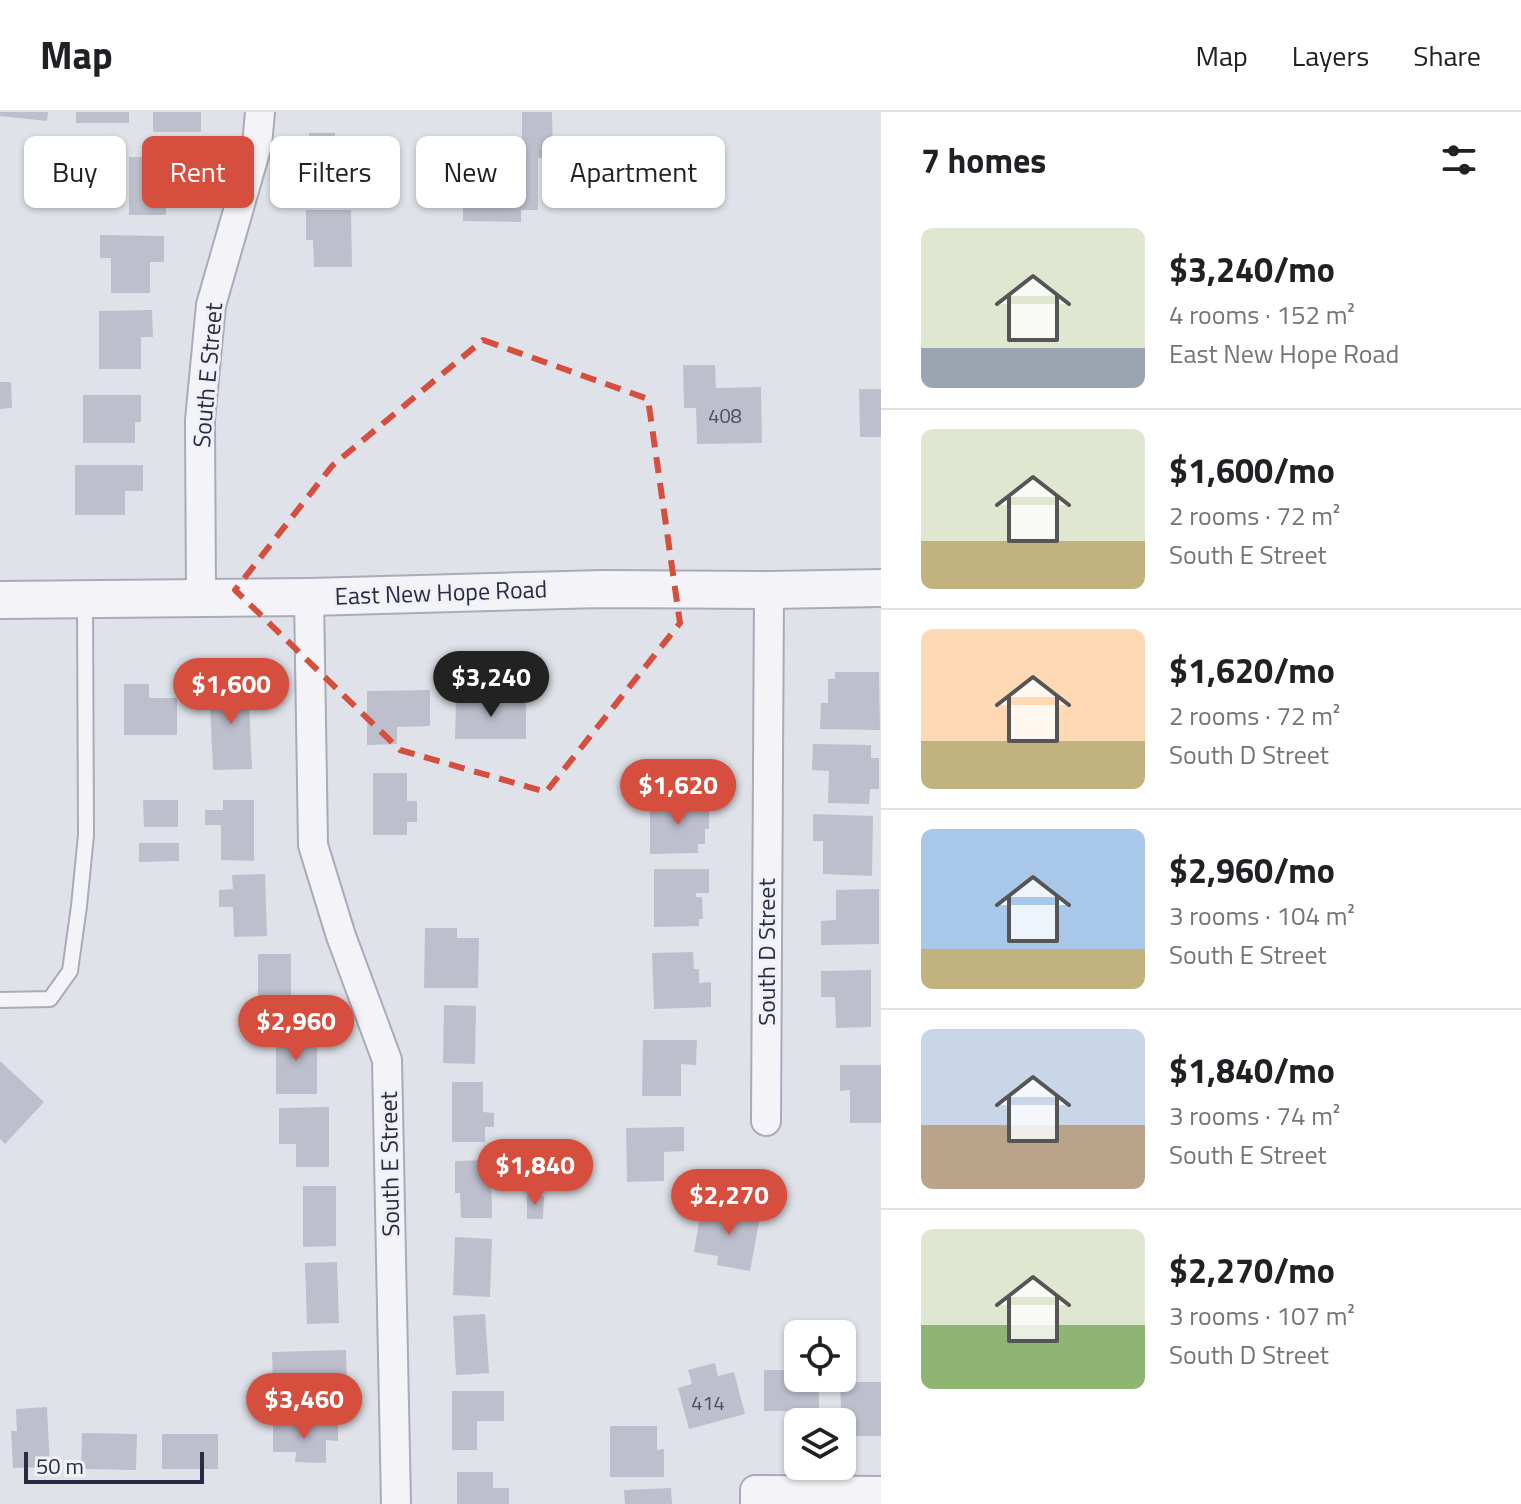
<!DOCTYPE html>
<meta charset="utf-8">
<style>
:root{--surface:#fff;--page:#f6f6f6;--text:#202124;--muted:#757577;--line:#e0e0e0;--accent:#d64f3e}
body{margin:0;font-family:"Titillium Web",sans-serif;background:var(--page);color:var(--text);height:100vh;display:flex;flex-direction:column;font-size:30px;white-space:nowrap}
*{box-sizing:border-box;margin:0}
p{font-size:26px;color:var(--muted)}
.icon{flex:none;width:44px;height:44px;fill:none;stroke:currentColor;stroke-width:2;stroke-linecap:round;stroke-linejoin:round}
.map{position:relative;flex:1;overflow:hidden}
.panel{display:flex;flex-direction:column;background:var(--surface);width:640px}
.panel>*{flex:none}
.guide{position:absolute;left:24px;top:24px;width:736px;height:72px;display:flex;gap:16px}
.buttons{position:absolute;left:784px;top:1208px;display:grid;gap:16px}
.buttons a{display:grid;place-items:center;width:72px;height:72px;border-radius:12px;background:var(--surface);box-shadow:0 2px 6px #0004;font-size:40px}
.scale{position:absolute;left:24px;bottom:20px;width:180px;box-sizing:border-box;padding-left:8px;border:4px solid #282b43;border-top:0;font-size:22px;line-height:28px;white-space:nowrap;color:#282b43;-webkit-text-stroke:6px #f0f1f7;paint-order:stroke}
.price{position:absolute;translate:-50% -68px;padding:0 18px;border-radius:28px;background:var(--accent);color:#fff;font-size:26px;line-height:52px;filter:drop-shadow(0 2px 4px #0008)}
.price::after{content:'';position:absolute;left:50%;top:48px;width:24px;height:18px;margin-left:-12px;background:inherit;clip-path:polygon(0 0,100% 0,50% 100%)}
.price.active{background:#222;color:#fff}
ul{padding:0;list-style:none}
li{display:flex;align-items:center;gap:24px;height:200px;padding:0 40px}
li+li{border-top:2px solid var(--line)}
li span{display:grid;place-items:center;flex:none;width:224px;height:160px;border-radius:12px;color:#555}
li>.icon{margin-inline-start:auto}
span .icon{width:96px;height:96px;fill:#fffc;stroke-width:1}
li b{font-size:34px}
h2{display:flex;justify-content:space-between;align-items:center;height:96px;padding:0 40px;font-size:34px}
.pill{padding:0 28px;border-radius:12px;background:var(--surface);box-shadow:0 2px 6px #0004;font-size:28px;line-height:72px}
.pill.active{background:var(--accent);color:#fff}
header{display:flex;align-items:center;gap:48px;box-sizing:border-box;height:112px;padding:0 40px;background:var(--surface);border-bottom:2px solid var(--line)}
header strong{font-size:38px}
nav{display:flex;gap:44px;margin-inline-start:auto;font-size:28px}
main{display:flex;flex:1;min-height:0}
.map>svg:first-child{display:block}
</style>
<header>
<strong>Map</strong>
<nav><a>Map</a><a>Layers</a><a>Share</a></nav>
</header>
<main>
<div class="map">
<svg width="881" height="1392" viewBox="0 0 881 1392">
<rect width="100%" height="100%" fill="#e0e2ea"/>
<!-- building -->
<g fill="#bdbfcd">
<polygon points="0,0 48,0 47,9 0,4"/>
<rect x="76" y="0" width="53" height="11"/>
<rect x="153" y="0" width="48" height="20"/>
<polygon points="522,0 552,0 553,46 538,46 538,98 521,98 521,110 463,109 463,89 470,89 470,37 486,38 486,44 522,43"/>
<polygon points="309,21 335,21 335,42 359,42 359,78 309,78"/>
<polygon points="129,45 182,45 182,72 166,72 166,103 129,103"/>
<polygon points="306,98 351,98 352,155 314,155 313,128 306,128"/>
<polygon points="100,123 164,124 164,150 150,150 150,181 111,181 111,146 100,146"/>
<polygon points="152,198 153,225 141,225 141,257 99,257 99,199"/>
<polygon points="683,253 715,253 716,276 761,275 762,331 697,332 696,296 684,296"/>
<polygon points="0,270 11,270 12,296 0,297"/>
<polygon points="859,277 881,277 881,325 860,325"/>
<polygon points="83,283 141,283 141,310 135,310 135,331 83,331"/>
<polygon points="75,353 143,353 143,379 125,379 125,403 75,403"/>
<polygon points="835,560 879,560 880,618 820,617 821,591 828,591 828,567 835,567"/>
<polygon points="248,569 252,657 213,658 209,571"/>
<polygon points="124,572 149,572 149,586 177,586 177,623 124,623"/>
<polygon points="430,578 430,614 397,615 397,632 367,633 367,579"/>
<polygon points="456,586 526,586 526,627 455,627"/>
<polygon points="813,632 871,633 871,646 879,646 879,677 870,677 869,692 828,691 829,659 812,658"/>
<polygon points="373,661 407,661 407,689 417,689 417,710 407,710 407,723 373,723"/>
<polygon points="143,688 178,688 178,715 144,715"/>
<polygon points="223,688 254,688 254,749 221,748 221,713 205,713 205,698 223,698"/>
<polygon points="709,689 709,717 705,717 705,732 698,732 698,741 650,742 650,690"/>
<polygon points="813,702 873,704 872,764 823,762 823,729 813,729"/>
<polygon points="139,731 179,731 179,749 139,750"/>
<polygon points="654,757 709,757 709,781 696,781 696,785 702,785 703,807 699,807 699,814 654,815"/>
<polygon points="265,762 267,824 234,825 233,795 219,795 219,778 233,777 232,763"/>
<polygon points="879,777 879,832 821,833 821,809 836,808 836,778"/>
<polygon points="425,816 457,816 457,826 479,826 478,876 424,876"/>
<polygon points="693,840 694,857 699,857 699,871 711,870 711,895 654,897 652,841"/>
<rect x="258" y="842" width="33" height="57"/>
<polygon points="871,858 871,915 836,916 835,885 821,885 821,859"/>
<polygon points="444,893 476,894 475,952 443,951"/>
<polygon points="276,920 317,921 317,982 276,982"/>
<polygon points="643,928 697,928 696,953 681,952 681,984 642,984"/>
<polygon points="0,949 44,990 5,1032 0,1027"/>
<polygon points="840,953 881,953 881,1011 850,1011 850,978 840,979"/>
<polygon points="452,970 483,970 483,1000 494,1001 494,1015 485,1015 485,1030 452,1030"/>
<polygon points="329,995 329,1055 296,1055 296,1032 279,1032 279,996"/>
<polygon points="684,1015 684,1039 664,1040 664,1069 627,1070 626,1016"/>
<polygon points="491,1048 492,1106 461,1106 460,1081 455,1081 455,1049"/>
<polygon points="303,1074 336,1074 336,1134 303,1135"/>
<polygon points="527,1083 544,1084 543,1107 527,1107"/>
<polygon points="735,1095 761,1099 750,1159 717,1153 718,1144 694,1140 701,1099 733,1104"/>
<polygon points="455,1125 492,1127 490,1185 453,1183"/>
<polygon points="337,1150 339,1211 307,1212 305,1151"/>
<polygon points="485,1202 489,1261 456,1263 453,1204"/>
<polygon points="346,1238 347,1274 273,1276 272,1240"/>
<polygon points="715,1251 718,1264 734,1260 745,1302 689,1317 678,1276 692,1272 688,1258"/>
<polygon points="764,1258 798,1258 798,1266 819,1266 819,1306 799,1306 799,1299 764,1299"/>
<polygon points="840,1270 881,1270 881,1324 842,1324"/>
<polygon points="452,1279 504,1279 504,1309 477,1309 477,1338 452,1338"/>
<polygon points="47,1295 50,1355 13,1356 11,1319 17,1319 16,1297"/>
<polygon points="273,1312 338,1313 338,1329 326,1328 326,1351 295,1350 296,1340 273,1340"/>
<polygon points="610,1314 657,1314 657,1338 664,1337 664,1365 610,1365"/>
<polygon points="82,1321 137,1322 136,1358 81,1357"/>
<rect x="162" y="1322" width="56" height="35"/>
<polygon points="457,1360 493,1360 493,1376 509,1376 509,1392 457,1392"/>
<polygon points="671,1376 672,1392 625,1392 624,1378"/>
</g>
<g fill="none" stroke-linecap="round" stroke-linejoin="round">
<!-- service casing -->
<g stroke="#a9abb8" stroke-width="18">
<polyline id="service" points="0,888 50,887 70,859 79,794 86,723 85,489"/>
</g>
<!-- minor casing -->
<g stroke="#a9abb8" stroke-width="32">
<g id="minor">
<polyline points="201,485 200,308 211,193 257,33 260,0"/>
<polyline points="309,485 313,733 341,824 387,948 396,1392"/>
<polyline points="766,1009 769,478"/>
<polyline points="755,1392 755,1378 881,1379"/>
</g>
</g>
<!-- tertiary casing -->
<g stroke="#a9abb8" stroke-width="40">
<polyline id="tertiary" points="0,488 309,485 602,477 769,478 881,476"/>
</g>
<!-- service -->
<use href="#service" stroke="#f4f4f8" stroke-width="14"/>
<!-- minor -->
<use href="#minor" stroke="#f4f4f8" stroke-width="28"/>
<!-- tertiary -->
<use href="#tertiary" stroke="#f4f4f8" stroke-width="36"/>
</g>
<!-- marked area -->
<path fill="none" stroke="#d64f3e" stroke-width="6" stroke-dasharray="16 10" stroke-linejoin="round" d="M483,228L648,287L680,511L546,680L400,638L235,478L332,354Z"/>
<g text-anchor="middle" stroke-width="6" stroke-linejoin="round" paint-order="stroke">
<!-- number labels -->
<g font-size="20" fill="#4d5066">
<text x="725" y="311">408</text>
<text x="708" y="1298">414</text>
</g>
<!-- street labels -->
<g font-size="24" fill="#282b43" stroke="#f0f1f7">
<text transform="translate(208 263) rotate(-85)" y="8">South E Street</text>
<text transform="translate(441 481) rotate(-2)" y="8">East New Hope Road</text>
<text transform="translate(767 840) rotate(-90)" y="8">South D Street</text>
<text transform="translate(390 1052) rotate(-91)" y="8">South E Street</text>
</g>
</g>
</svg>
<div class="buttons">
<a><svg class="icon" aria-label="locate" viewBox="0 0 24 24"><circle cx="12" cy="12" r="6"/><path d="M12 2v4M12 18v4M2 12h4M18 12h4"/></svg></a>
<a><svg class="icon" aria-label="layers" viewBox="0 0 24 24"><path d="M12 4l9 5-9 5-9-5zM3 14l9 5 9-5"/></svg></a>
</div>
<div class="scale">50 m</div>
<b class="price active" style="left:491px;top:607px">$3,240</b>
<b class="price" style="left:231px;top:614px">$1,600</b>
<b class="price" style="left:678px;top:715px">$1,620</b>
<b class="price" style="left:296px;top:951px">$2,960</b>
<b class="price" style="left:535px;top:1095px">$1,840</b>
<b class="price" style="left:729px;top:1125px">$2,270</b>
<b class="price" style="left:304px;top:1329px">$3,460</b>
<div class="guide">
<a class="pill">Buy</a>
<a class="pill active">Rent</a>
<a class="pill">Filters</a>
<a class="pill">New</a>
<a class="pill">Apartment</a>
</div>
</div>
<section class="panel">
<h2>7 homes<svg class="icon" aria-label="filters" viewBox="0 0 24 24"><path d="M4 7h16M4 17h16"/><circle cx="9" cy="7" r="2"/><circle cx="15" cy="17" r="2"/></svg></h2>
<ul>
<li><span style="background:linear-gradient(#dfe7d0 75%,#9aa5b1 0)"><svg class="icon" aria-label="home" viewBox="0 0 24 24"><path d="M3 11l9-7 9 7M6 9v11h12V9"/></svg></span><div><b>$3,240/mo</b><p>4 rooms · 152 m²</p><p>East New Hope Road</p></div></li>
<li><span style="background:linear-gradient(#dfe7d0 70%,#c2b280 0)"><svg class="icon" aria-label="home" viewBox="0 0 24 24"><path d="M3 11l9-7 9 7M6 9v11h12V9"/></svg></span><div><b>$1,600/mo</b><p>2 rooms · 72 m²</p><p>South E Street</p></div></li>
<li><span style="background:linear-gradient(#ffd9b3 70%,#c2b280 0)"><svg class="icon" aria-label="home" viewBox="0 0 24 24"><path d="M3 11l9-7 9 7M6 9v11h12V9"/></svg></span><div><b>$1,620/mo</b><p>2 rooms · 72 m²</p><p>South D Street</p></div></li>
<li><span style="background:linear-gradient(#a9c7e8 75%,#c2b280 0)"><svg class="icon" aria-label="home" viewBox="0 0 24 24"><path d="M3 11l9-7 9 7M6 9v11h12V9"/></svg></span><div><b>$2,960/mo</b><p>3 rooms · 104 m²</p><p>South E Street</p></div></li>
<li><span style="background:linear-gradient(#c9d6e8 60%,#b9a48a 0)"><svg class="icon" aria-label="home" viewBox="0 0 24 24"><path d="M3 11l9-7 9 7M6 9v11h12V9"/></svg></span><div><b>$1,840/mo</b><p>3 rooms · 74 m²</p><p>South E Street</p></div></li>
<li><span style="background:linear-gradient(#dfe7d0 60%,#8fb573 0)"><svg class="icon" aria-label="home" viewBox="0 0 24 24"><path d="M3 11l9-7 9 7M6 9v11h12V9"/></svg></span><div><b>$2,270/mo</b><p>3 rooms · 107 m²</p><p>South D Street</p></div></li>
</ul>
</section>
</main>
